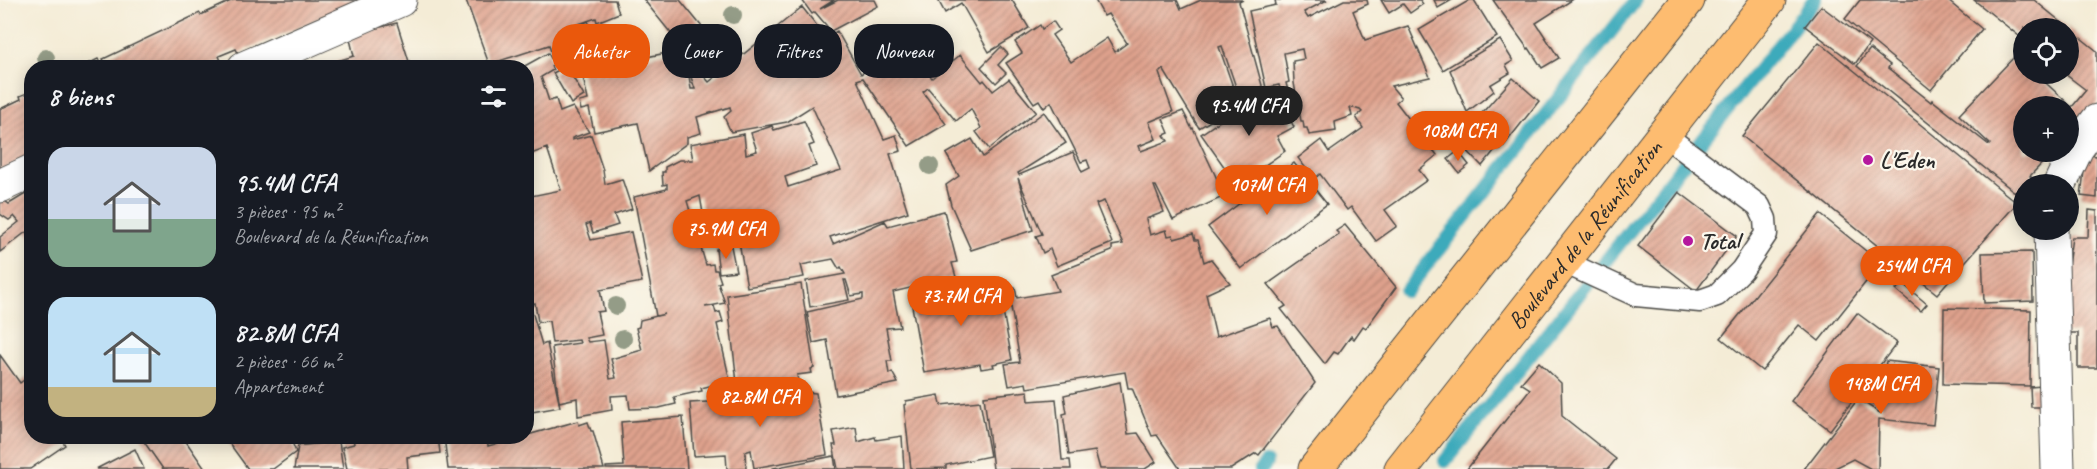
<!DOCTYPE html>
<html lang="fr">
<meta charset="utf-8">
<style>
:root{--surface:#171b24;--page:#20242c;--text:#f1f3f6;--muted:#9ea1a6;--accent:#ea580c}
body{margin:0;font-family:Caveat,sans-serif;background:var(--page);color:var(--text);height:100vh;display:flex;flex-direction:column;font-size:22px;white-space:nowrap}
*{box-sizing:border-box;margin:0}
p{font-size:20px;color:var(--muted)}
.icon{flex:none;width:33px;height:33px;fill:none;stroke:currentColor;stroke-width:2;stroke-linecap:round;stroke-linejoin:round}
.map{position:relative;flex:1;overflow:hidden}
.drawer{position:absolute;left:24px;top:60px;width:510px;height:384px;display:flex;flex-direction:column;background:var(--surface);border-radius:24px;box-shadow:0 3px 15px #0003}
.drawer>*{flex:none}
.banner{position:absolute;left:552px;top:24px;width:570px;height:54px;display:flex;gap:12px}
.fabs{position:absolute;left:2013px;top:18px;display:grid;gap:12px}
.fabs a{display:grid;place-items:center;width:66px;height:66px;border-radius:50%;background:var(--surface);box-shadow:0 3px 15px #0003;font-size:30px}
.price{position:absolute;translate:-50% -51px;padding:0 14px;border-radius:21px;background:var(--accent);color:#fff;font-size:20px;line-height:39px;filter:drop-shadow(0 2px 3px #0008)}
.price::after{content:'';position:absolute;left:50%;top:36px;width:18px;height:14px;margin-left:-9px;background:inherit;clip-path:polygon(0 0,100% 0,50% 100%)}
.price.active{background:#222;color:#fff}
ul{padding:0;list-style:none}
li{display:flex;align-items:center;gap:18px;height:150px;padding:0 24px}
li span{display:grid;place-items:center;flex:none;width:168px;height:120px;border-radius:18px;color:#555}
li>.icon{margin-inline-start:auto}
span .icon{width:72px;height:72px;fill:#fffc;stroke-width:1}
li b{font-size:26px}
h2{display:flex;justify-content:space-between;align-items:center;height:72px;padding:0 24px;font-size:26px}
.tag{padding:0 21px;border-radius:24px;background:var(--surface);box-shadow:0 3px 15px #0003;font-size:21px;line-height:54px}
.tag.active{background:var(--accent);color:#fff}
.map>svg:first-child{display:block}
</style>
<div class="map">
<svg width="2097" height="469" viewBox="0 0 2097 469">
<defs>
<pattern id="building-hatch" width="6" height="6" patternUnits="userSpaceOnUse" patternTransform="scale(1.5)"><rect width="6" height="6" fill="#dfa28d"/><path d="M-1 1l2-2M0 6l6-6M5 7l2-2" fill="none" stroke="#b58473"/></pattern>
</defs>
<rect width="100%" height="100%" fill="#fbf7ec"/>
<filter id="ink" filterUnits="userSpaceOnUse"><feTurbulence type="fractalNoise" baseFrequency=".0167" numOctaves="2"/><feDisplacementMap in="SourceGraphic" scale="12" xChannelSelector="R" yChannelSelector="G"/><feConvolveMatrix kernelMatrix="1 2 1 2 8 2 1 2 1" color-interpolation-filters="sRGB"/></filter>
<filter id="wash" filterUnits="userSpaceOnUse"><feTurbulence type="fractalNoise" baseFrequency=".008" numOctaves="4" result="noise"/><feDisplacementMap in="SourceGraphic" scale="24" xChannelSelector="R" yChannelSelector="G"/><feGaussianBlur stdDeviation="1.35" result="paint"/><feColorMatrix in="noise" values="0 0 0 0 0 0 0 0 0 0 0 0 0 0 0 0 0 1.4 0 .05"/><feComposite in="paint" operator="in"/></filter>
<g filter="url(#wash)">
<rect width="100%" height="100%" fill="#f4ecd6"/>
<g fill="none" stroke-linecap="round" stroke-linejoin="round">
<!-- stream -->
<g stroke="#3caabb" stroke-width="14">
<polyline points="1406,291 1636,0"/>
<polyline points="1445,461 1815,0"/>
<polyline points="1261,469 1266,463"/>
</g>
</g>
<g id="blocks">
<!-- building -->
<g fill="url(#building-hatch)">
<polygon points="233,0 362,0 238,53 236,49 219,56 221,61 207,68 108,68 103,59 200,13 201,15"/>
<polygon points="466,0 615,0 619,13 597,22 596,18 558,31 561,49 551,52 549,45 493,63 494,68 479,68 489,64"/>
<polygon points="644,0 680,0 725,55 703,73"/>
<polygon points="802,0 834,0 820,9 838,0 875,0 878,6 831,31 815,12 812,14"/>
<polygon points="938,0 1012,0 1029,28 989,52 961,3 945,13"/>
<polygon points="1095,0 1177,0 1181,9 1201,0 1243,0 1239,2 1263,89 1240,99 1222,46 1219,47 1239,104 1199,128 1163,69 1159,73 1173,112 1149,122 1156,139 1139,146 1141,151 1168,141 1164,135 1169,133 1163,119 1183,111 1192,129 1193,128 1225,196 1173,220 1156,186 1154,186 1164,212 1146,219 1150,235 1166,230 1168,236 1173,235 1174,239 1193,234 1195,240 1198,240 1204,262 1211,259 1230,283 1206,294 1216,337 1270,318 1273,327 1278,326 1315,383 1259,455 1256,453 1231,469 1180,469 1157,435 1152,436 1132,388 1128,388 1125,372 1027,388 1026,383 1009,386 1005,364 1020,362 1008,288 1015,287 1017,298 1058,291 1051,275 1112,251 1112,246 1123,244 1104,201 1096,204 1112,243 1057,266 1050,249 1043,253 1036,236 1042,234 1018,178 1033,230 971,250 951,205 946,185 959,176 946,154 972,139 983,157 1044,112 1066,143 1018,173 1019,175 1073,152 1082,172 1090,168 1087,160 1081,162 1051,102 1044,108 1039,100 1034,103 1006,63 1022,53 1015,42 1040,25 1042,29 1053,21 1059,30 1052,35 1071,62 1107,38 1115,52 1127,43 1108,14 1104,16"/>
<polygon points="1275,0 1327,0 1304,12 1308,18 1344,0 1367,0 1368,4 1353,11 1365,40 1408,26 1430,77 1391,86 1401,98 1396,102 1437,155 1419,170 1427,180 1385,210 1397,226 1376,241 1351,207 1347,210 1320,174 1314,179 1298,158 1321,140 1329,152 1363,128 1356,117 1362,112 1360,110 1350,107 1352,116 1335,122 1336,131 1309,135 1307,128 1304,128 1303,121 1301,121 1294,83 1293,61 1304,59 1302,49 1284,53 1289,82 1286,83 1288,91 1281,92 1279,85 1266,88 1249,11 1276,5"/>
<polygon points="1381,0 1420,0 1423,4 1410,13 1403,4 1389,13"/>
<polygon points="1434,0 1452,0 1438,8"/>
<polygon points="1470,0 1474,0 1497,37 1443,70 1419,30"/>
<polygon points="1493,0 1572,0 1536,23 1559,58 1542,68 1529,48 1528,49"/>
<polygon points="1860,0 1947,0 1982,29 1931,90 1845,19"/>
<polygon points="1974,0 2034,0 2097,51 2097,104 2068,136 2068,106 2024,106 2024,152 2053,152 2030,176 2036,182 2033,184 2024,184 2024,194 2021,197 1857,66 1870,49 1890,65 1888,68 1931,102 1932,100 1989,145 1990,144 1959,115 2016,55 2024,62 2024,74 2036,74 2072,107 2086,90 2065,74 2068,74 2068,28 2024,28 2024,40"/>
<polygon points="1821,6 1870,43 1855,64 1805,26"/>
<polygon points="802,7 826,37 837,31 861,74 905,45 932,78 960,55 982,82 984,80 993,91 1009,79 1036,112 989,149 976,132 981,128 971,109 956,121 928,88 923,92 946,124 909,146 863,78 857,80 884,139 896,135 901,151 890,154 908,212 830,237 833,244 885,221 888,226 944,211 957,262 952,263 956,277 893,292 900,327 886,328 892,361 887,361 889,374 892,372 898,383 836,395 827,340 813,343 807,312 863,299 863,294 851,296 846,280 844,280 849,300 810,307 806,281 845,274 841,267 839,269 833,259 801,265 804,277 747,287 737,230 707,236 700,196 687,201 706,265 713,264 714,270 717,270 721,282 718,283 725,303 705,307 714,306 716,313 720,312 723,322 717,324 730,381 701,388 702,391 674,397 676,404 659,408 630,409 628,395 611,396 612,410 578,416 577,398 559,402 552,347 580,343 579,340 552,343 549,321 538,322 535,303 531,304 526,282 526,197 561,190 547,148 526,156 526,68 521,68 548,53 554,64 551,66 553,70 541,77 549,101 556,99 560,112 573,107 589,132 572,138 572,140 591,135 603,170 605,184 622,179 632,209 614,215 618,225 593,233 590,223 586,225 591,240 631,232 642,282 600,290 604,311 597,312 602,335 586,338 588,342 604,340 610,379 616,378 611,359 642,350 636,328 639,327 640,320 665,314 656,316 634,197 667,189 667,184 663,185 662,172 665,172 665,167 679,160 693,160 690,144 744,134 746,154 757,151 751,133 772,126 774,130 804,121 814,144 809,146 816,166 785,177 788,187 841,170 812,106 787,122 731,132 724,117 731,111 730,107 697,117 701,133 687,137 687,143 649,171 638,123 594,132 589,108 581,110 579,102 588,100 580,63 594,60 592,51 623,44 627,61 681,50 682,64 687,63 691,89 695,89 690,74 702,74 709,82"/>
<polygon points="588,21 594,34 568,51 560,39"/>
<polygon points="397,23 411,68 314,68 354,56 349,35"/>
<polygon points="1500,40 1513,61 1506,65 1510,73 1490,85 1494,91 1467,112 1450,70"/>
<polygon points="1819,42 2017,203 1937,294 1742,136"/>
<polygon points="1001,47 1008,54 998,65 1006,73 996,83 981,67"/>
<polygon points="98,59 103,68 80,68"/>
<polygon points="566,66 584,96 571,104 553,73"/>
<polygon points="1513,78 1539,101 1501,149 1498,146 1482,166 1456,139 1475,121"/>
<polygon points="32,91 32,156 0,170 0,109 21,99 20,96"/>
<polygon points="1274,91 1294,127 1277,136 1285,151 1237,185 1201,134 1251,100 1254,105"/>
<polygon points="1458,151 1469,165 1459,173 1448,159"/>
<polygon points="2086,155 2097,156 2097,198 2081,196"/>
<polygon points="1294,163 1327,204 1241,269 1208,227"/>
<polygon points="32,190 32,240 26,232 0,252 0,237 19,222 14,216 9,220 0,214 0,202 2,199 9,204"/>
<polygon points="1679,192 1737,236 1696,291 1638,246"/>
<polygon points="2089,210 2097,211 2097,368 2078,368 2078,333 2059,333 2072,237 2088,237"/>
<polygon points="1820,214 1881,263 1819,341 1799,325 1762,371 1721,338"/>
<polygon points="1345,225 1396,287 1366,328 1363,326 1354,339 1351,336 1338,354 1334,352 1325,364 1281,309 1286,306 1268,284 1339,234 1336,231"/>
<polygon points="731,246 736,271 719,273 716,249"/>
<polygon points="2032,252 2033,301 1984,303 1982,253"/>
<polygon points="997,279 1012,360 993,364 994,367 981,369 980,364 924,373 910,295"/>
<polygon points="1902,283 1927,304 1921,311 1896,290"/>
<polygon points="801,284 814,368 811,369 812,373 797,375 798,382 740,391 739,383 737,383 727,295"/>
<polygon points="1944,308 2031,310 2030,386 1943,384"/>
<polygon points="532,311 542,345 547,343 560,407 526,413 526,313"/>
<polygon points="1857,313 1897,343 1830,430 1791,401"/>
<polygon points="0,355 20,383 32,374 32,436 60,436 65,445 30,469 0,469"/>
<polygon points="1886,361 1939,367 1933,425 1879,419 1878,469 1871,469 1853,459 1833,469 1804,469 1858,399 1880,413 1881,406 1863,398 1873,378 1883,383"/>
<polygon points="1539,362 1561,383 1562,416 1616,459 1608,469 1467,469 1530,389 1521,383"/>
<polygon points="1120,382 1128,434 1138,433 1156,462 1145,469 1100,469 1095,451 1069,455 1063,414 1067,413 1064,395"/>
<polygon points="2042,386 2044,407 2031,407 2030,387"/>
<polygon points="806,389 806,392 816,393 827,455 754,468 751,450 745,452 746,469 727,469 726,454 694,456 690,403 744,400 743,391"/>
<polygon points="1028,391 1029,401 1056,399 1062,460 1070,460 1071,469 993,469 984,396"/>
<polygon points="939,395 941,405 980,401 990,456 946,465 946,468 911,469 904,405 906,404 906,401"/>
<polygon points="683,417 687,469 606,469 606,467 624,466 621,422"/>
<polygon points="578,421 579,425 588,422 591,431 593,431 604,469 448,469 444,436 487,436 488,446"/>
<polygon points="856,427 858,442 875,437 876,440 902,436 904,469 838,469 833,445 836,445 833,431"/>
<polygon points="140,436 190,436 185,440 205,469 163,469"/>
<polygon points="224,436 306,436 306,437 292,442 296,452 273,469 248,469"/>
<polygon points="353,436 438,436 440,453 407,457 408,469 347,469 342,447 354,444"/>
<polygon points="339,441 343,469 294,469 298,446"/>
<polygon points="135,449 144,469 96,469"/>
<polygon points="834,456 836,469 773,469 773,468"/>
</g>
</g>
</g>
<g filter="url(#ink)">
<use href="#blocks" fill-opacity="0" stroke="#494845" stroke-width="1.5"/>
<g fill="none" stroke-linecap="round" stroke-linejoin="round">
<!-- service casing -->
<g stroke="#494845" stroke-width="25">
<polyline id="service" points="1564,262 1636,295 1700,301 1717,295 1742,270 1766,234 1765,219 1759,206 1663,134"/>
</g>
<!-- minor casing -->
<g stroke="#494845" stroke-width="35">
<g id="minor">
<polyline points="244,68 400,0"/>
<polyline points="2060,184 2077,148 2097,121"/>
<polyline points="0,186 32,171"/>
<polyline points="2051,230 2058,469"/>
</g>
</g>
<!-- primary casing -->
<g stroke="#494845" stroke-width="35">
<g id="primary">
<polyline points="1315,469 1688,0"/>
<path id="s1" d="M1401,469L1769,0"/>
</g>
</g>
<!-- service -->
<use href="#service" stroke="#fff" stroke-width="22"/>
<!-- minor -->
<use href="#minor" stroke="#fff" stroke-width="33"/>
<!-- primary -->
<use href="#primary" stroke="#fdbc70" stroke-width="33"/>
</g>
<!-- trees -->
<g fill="#949c87">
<circle cx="733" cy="15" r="9"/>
<circle cx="46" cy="58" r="9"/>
<circle cx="1435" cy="129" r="9"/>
<circle cx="930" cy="166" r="9"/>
<circle cx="616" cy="306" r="9"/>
<circle cx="623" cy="339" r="9"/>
</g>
</g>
<!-- markers -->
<g fill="#b5179e" stroke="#fbf7ec" stroke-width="2">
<circle cx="1868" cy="160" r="6"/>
<circle cx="1688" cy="241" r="6"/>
</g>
<g text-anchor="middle" stroke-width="4.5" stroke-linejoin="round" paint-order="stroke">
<!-- poi labels -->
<g font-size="24" font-weight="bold" fill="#2b2b2b" stroke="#fbf7ec" text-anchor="start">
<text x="1880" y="168">L'Eden</text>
<text x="1700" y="249">Total</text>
</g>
<!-- street labels -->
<g font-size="24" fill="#2b2b2b" stroke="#fbf7ec">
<text dy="8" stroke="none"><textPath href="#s1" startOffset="298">Boulevard de la Réunification</textPath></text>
</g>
</g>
</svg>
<div class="fabs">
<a><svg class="icon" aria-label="locate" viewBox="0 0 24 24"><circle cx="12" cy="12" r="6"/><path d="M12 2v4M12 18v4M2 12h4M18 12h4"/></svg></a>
<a>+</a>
<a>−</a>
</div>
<b class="price active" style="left:1249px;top:137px">95.4M CFA</b>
<b class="price" style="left:1458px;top:162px">108M CFA</b>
<b class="price" style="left:1267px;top:216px">107M CFA</b>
<b class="price" style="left:726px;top:260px">75.9M CFA</b>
<b class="price" style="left:1912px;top:297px">254M CFA</b>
<b class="price" style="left:961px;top:327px">73.7M CFA</b>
<b class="price" style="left:1881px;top:415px">148M CFA</b>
<b class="price" style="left:760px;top:428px">82.8M CFA</b>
<div class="banner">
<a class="tag active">Acheter</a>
<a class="tag">Louer</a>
<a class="tag">Filtres</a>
<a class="tag">Nouveau</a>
</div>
<section class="drawer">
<h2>8 biens<svg class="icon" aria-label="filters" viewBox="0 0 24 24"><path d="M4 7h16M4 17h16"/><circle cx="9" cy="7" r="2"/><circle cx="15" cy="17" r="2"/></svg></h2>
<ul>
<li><span style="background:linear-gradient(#c9d6e8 60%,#7fa58c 0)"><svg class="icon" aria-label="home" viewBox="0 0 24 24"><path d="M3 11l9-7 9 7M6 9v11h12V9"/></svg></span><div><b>95.4M CFA</b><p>3 pièces · 95 m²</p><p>Boulevard de la Réunification</p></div></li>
<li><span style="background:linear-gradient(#bfe0f5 75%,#c2b280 0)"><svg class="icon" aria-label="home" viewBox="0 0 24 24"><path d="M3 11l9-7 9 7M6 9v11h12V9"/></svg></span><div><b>82.8M CFA</b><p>2 pièces · 66 m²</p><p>Appartement</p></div></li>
</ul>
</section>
</div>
